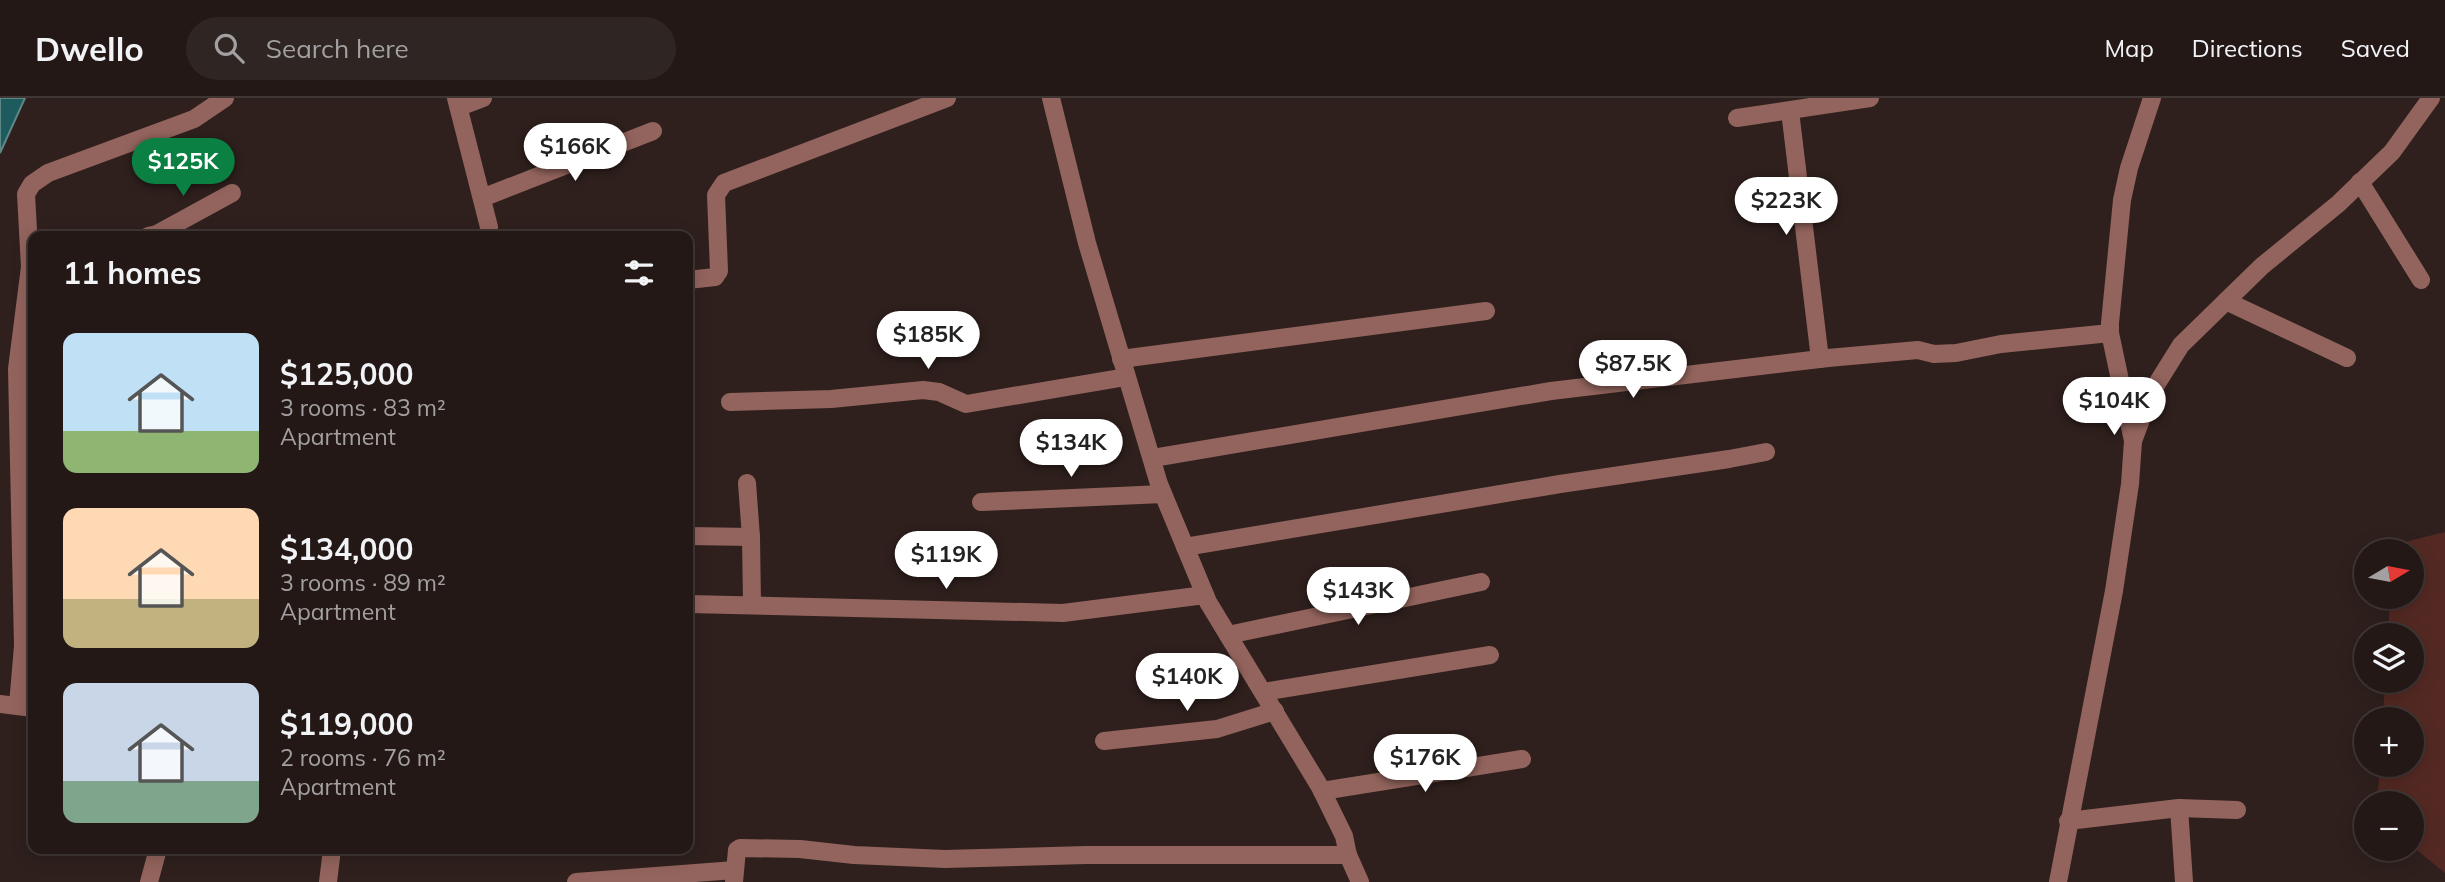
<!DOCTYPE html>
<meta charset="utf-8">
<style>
:root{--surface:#231816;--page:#2f2523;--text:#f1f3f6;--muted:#a3a0a1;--line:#403735;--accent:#0b8043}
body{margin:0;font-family:Mulish,sans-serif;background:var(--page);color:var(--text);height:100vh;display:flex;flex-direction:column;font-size:26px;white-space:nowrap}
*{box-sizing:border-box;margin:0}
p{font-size:23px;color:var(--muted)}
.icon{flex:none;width:38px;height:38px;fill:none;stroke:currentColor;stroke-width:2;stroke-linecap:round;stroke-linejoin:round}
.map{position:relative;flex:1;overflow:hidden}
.side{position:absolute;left:28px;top:133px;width:665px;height:623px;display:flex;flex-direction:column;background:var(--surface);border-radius:14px;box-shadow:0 4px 18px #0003,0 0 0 2px var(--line)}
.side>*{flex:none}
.needle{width:46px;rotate:80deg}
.buttons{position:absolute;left:2354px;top:441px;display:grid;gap:14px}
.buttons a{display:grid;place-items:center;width:70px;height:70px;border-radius:50%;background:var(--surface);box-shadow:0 4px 18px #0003,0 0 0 2px var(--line);font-size:35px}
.price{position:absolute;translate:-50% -60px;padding:0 16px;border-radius:24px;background:#fff;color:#222;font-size:23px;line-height:46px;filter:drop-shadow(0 2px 4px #0008)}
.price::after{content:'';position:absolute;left:50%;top:42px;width:21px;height:16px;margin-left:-10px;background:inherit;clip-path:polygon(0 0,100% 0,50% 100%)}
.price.active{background:var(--accent);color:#fff}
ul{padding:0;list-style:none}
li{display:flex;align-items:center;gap:21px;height:175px;padding:0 35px}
li span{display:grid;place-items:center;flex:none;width:196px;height:140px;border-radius:14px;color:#555}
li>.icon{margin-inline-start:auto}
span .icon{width:84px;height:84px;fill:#fffc;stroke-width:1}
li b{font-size:30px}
h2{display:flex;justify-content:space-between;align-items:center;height:84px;padding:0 35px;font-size:30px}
header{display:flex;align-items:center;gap:42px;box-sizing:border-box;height:98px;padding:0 35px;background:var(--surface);border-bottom:2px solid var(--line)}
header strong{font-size:33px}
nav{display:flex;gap:38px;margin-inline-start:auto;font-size:24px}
.search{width:490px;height:63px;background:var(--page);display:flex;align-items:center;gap:18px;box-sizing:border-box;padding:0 24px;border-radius:38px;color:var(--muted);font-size:26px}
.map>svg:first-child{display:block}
</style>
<header>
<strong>Dwello</strong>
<div class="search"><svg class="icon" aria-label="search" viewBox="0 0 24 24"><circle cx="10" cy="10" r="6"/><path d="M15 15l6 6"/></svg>Search here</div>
<nav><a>Map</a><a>Directions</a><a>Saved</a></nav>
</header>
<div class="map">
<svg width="2445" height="784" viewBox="0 0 2445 784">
<rect width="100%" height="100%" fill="#2f201d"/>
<!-- green -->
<polygon fill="#542923" points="2445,434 2445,775 2412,748 2412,705 2377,705 2380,667 2412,667 2412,621 2383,621 2385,583 2412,583 2412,537 2388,537 2390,499 2412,499 2412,453 2393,453 2393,447"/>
<!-- water -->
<polygon fill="#1d5b5e" stroke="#5f8788" stroke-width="2" points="0,0 25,0 0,55"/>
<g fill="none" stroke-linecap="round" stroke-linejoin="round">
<!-- minor -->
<g stroke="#93645d" stroke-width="18">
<polyline points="456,0 489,129 488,138"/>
<polyline points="1051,0 1087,145 1159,386 1208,504 1320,689 1344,738 1348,757 1360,784"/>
<polyline points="459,9 483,0"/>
<polyline points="1790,13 1820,261"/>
<polyline points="1737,20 1870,0"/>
<polyline points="2360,84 2421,182"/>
<polyline points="482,100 653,33"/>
<polyline points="148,138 157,136 232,95"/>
<polyline points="688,182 715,179 719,173 716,97 724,85 947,0"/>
<polyline points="2226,203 2347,260"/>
<polyline points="1121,261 1486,213"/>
<polyline points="730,304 831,301 923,292 939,294 966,306 1126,279"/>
<polyline points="2133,343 2110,235 2110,225 2122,102 2129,70 2152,0"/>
<polyline points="1153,360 1551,293 1828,260 1918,252 1934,256 1956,255 2001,246 2110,235"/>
<polyline points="747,385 751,439 752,506"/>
<polyline points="981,404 1163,396"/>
<polyline points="688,438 751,439"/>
<polyline points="1185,449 1560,386 1729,361 1766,354"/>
<polyline points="688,506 1063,515 1205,497"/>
<polyline points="1228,537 1481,484"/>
<polyline points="1263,594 1490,557"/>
<polyline points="0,606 33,610"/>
<polyline points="18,607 23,548 17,271 30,169 26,96 32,86 48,75 194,21 225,0"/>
<polyline points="1104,643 1217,631 1275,613"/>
<polyline points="1322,693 1522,661"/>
<polyline points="2179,710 2184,784"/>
<polyline points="2068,723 2179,710 2237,712"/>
<polyline points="149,784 158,751"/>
<polyline points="328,784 332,751"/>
<polyline points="576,784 735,772"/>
<polyline points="734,784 737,752 740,750 800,751 854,757 945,761 1086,757 1348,757"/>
<polyline points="2058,784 2114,493 2130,386 2133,343 2151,295 2181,247 2262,168 2338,106 2392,54 2431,0"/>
</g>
</g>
</svg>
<div class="buttons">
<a><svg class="needle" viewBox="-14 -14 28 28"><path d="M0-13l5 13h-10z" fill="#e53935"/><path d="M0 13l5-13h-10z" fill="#a3a0a1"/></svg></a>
<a><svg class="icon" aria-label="layers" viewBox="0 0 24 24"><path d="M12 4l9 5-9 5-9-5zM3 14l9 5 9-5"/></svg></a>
<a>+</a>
<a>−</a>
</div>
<b class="price" style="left:575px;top:85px">$166K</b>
<b class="price active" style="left:183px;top:100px">$125K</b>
<b class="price" style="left:1786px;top:139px">$223K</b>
<b class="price" style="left:928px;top:273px">$185K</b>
<b class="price" style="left:1633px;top:302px">$87.5K</b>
<b class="price" style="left:2114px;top:339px">$104K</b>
<b class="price" style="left:1071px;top:381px">$134K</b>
<b class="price" style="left:946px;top:493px">$119K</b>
<b class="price" style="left:1358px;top:529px">$143K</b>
<b class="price" style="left:1187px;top:615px">$140K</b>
<b class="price" style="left:1425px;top:696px">$176K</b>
<section class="side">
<h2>11 homes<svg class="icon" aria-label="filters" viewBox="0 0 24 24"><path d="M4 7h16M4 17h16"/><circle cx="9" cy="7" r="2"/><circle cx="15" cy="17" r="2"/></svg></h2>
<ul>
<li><span style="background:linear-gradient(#bfe0f5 70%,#8fb573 0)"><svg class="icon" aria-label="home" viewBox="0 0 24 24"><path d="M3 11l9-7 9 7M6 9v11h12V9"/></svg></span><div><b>$125,000</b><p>3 rooms · 83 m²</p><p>Apartment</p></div></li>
<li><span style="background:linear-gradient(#ffd9b3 65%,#c2b280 0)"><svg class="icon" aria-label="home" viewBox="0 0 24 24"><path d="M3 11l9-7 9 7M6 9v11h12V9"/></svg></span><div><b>$134,000</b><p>3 rooms · 89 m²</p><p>Apartment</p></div></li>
<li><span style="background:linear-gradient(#c9d6e8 70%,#7fa58c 0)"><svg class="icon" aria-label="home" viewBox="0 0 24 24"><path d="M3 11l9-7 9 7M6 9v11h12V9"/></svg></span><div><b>$119,000</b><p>2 rooms · 76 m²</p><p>Apartment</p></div></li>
</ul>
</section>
</div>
